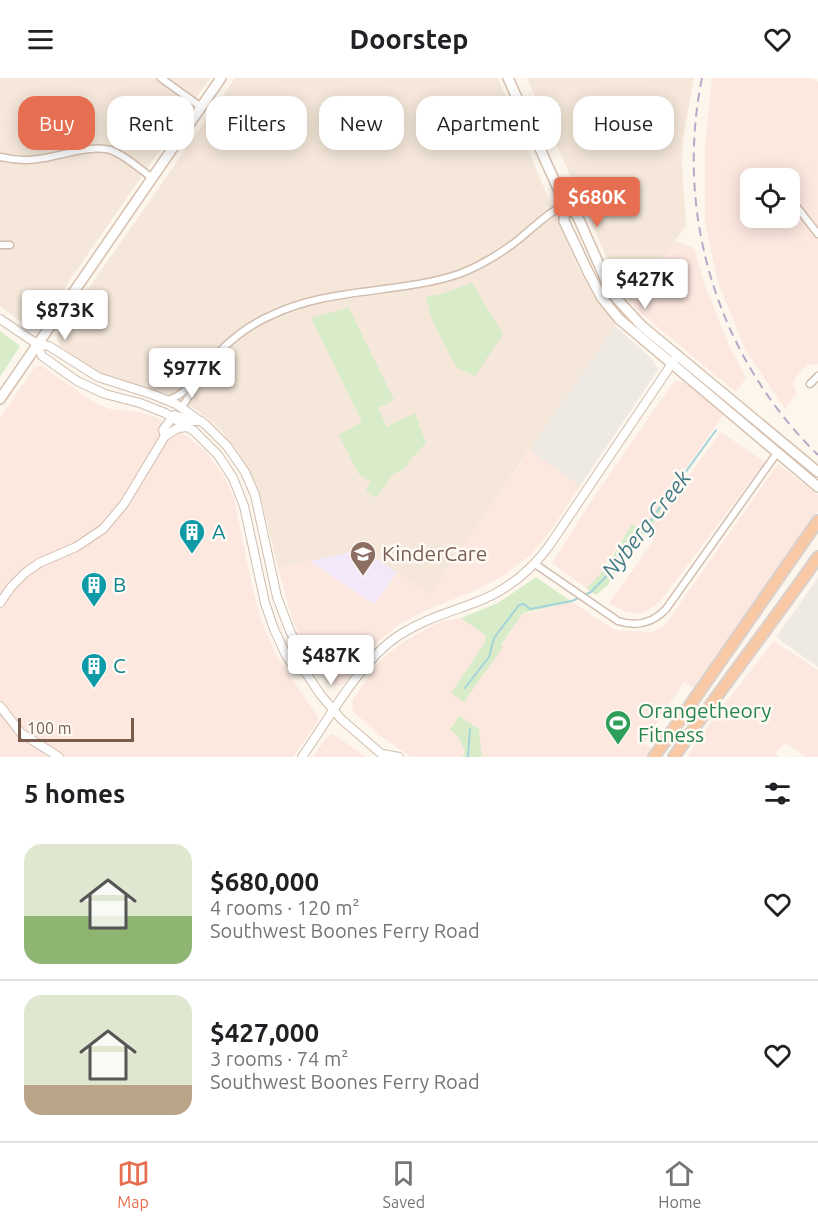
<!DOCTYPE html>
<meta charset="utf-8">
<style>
:root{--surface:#fff;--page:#f6f6f6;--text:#202124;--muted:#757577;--line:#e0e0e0;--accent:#e76f51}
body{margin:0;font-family:Ubuntu,sans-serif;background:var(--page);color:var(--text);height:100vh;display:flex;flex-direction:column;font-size:22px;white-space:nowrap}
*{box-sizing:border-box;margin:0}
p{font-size:20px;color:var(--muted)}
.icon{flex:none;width:33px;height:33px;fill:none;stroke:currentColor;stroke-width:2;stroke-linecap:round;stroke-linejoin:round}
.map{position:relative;height:679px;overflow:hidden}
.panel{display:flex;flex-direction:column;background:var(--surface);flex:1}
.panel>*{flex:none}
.hud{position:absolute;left:18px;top:18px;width:783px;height:54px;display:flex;gap:12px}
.fabs{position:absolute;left:740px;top:90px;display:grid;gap:12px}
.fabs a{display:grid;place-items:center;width:60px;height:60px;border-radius:12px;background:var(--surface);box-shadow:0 3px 15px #0003;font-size:30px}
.scale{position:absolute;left:18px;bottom:15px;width:116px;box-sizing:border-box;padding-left:6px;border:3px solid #7a5c4d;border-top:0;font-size:16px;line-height:21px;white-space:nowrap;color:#7a5c4d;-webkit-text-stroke:4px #fffaf3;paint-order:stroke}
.price{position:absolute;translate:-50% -51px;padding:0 14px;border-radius:6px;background:#fff;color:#222;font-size:20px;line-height:39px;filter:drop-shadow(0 2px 3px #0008)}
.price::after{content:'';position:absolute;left:50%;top:36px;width:18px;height:14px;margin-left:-9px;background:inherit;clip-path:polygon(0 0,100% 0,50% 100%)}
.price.current{background:var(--accent);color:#fff}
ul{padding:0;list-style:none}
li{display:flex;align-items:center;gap:18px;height:150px;padding:0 24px}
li+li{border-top:2px solid var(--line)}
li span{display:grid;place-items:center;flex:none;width:168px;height:120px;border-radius:18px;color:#555}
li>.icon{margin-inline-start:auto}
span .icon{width:72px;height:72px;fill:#fffc;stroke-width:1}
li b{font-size:26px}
h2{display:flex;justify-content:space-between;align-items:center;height:72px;padding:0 24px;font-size:26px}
.pill{padding:0 21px;border-radius:18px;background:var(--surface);box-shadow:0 3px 15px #0003;font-size:21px;line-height:54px}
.pill.current{background:var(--accent);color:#fff}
header{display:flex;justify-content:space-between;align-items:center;height:78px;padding:0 24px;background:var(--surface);font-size:27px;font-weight:700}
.tabs{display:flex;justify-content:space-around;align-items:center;height:84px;border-top:2px solid var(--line);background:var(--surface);font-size:16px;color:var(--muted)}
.tabs a{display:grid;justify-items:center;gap:3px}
.tabs .current{color:var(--accent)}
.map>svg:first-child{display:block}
</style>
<header><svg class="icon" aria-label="menu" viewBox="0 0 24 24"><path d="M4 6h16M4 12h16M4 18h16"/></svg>Doorstep<svg class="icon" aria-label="heart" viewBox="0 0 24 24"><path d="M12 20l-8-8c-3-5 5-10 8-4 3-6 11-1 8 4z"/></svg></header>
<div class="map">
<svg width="818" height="679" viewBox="0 0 818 679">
<rect width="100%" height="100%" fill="#fdf6ec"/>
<!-- residential -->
<g fill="#f5e8da">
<polygon points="0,0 210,0 38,248 28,249 0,228"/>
<polygon points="235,0 498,0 577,188 594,218 616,246 430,517 362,472 278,490 263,428 253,401 241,379 221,352 198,333 168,317 113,301 89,289 60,268 57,261 57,256"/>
<polygon points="527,0 694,0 683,59 682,86 686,147 631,225 618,205"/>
</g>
<!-- commercial -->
<g fill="#fde8e0" fill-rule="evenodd">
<path d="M712,0H813L818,4V286L807,287L796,298L793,306L797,315L785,331L745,271L718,204L705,145V68ZM750,100H789V140H750Z"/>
<polygon points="675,163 694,170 705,208 729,267 746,300 736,314 643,237 631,225"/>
<polygon points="38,288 42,288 95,325 110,331 139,334 155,339 190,360 207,375 225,400 234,420 251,504 262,545 277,579 318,639 317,645 293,679 0,679 0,340 34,290"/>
<polygon points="677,303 689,306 724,336 642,453 632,447 607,484 599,500 586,510 552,485 594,419 672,306"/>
<polygon points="721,354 765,384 659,525 642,536 625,534 609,525 654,462 646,456"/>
<polygon points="530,372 580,408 552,451 531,477 501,499 469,515 424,533 401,545 369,570 344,606 340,608 333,607 310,582 292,540 278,490 310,483 374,526 397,494 430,516"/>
<polygon points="778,386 818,417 818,433 766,514 727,566 725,565 693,610 684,604 644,665 654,673 650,679 482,679 479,651 458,637 458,659 465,674 462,679 411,679 379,657 352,632 353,621 378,585 400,566 439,544 461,540 485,557 485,564 451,615 501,568 523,535 528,535 572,524 615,552 652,554 664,548"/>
<polygon points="774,563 818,592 818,679 806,679 785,665 776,674 778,679 687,679 715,638"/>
<polygon points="333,656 366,679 313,679 327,659"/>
</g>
<!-- industrial -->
<g fill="#efe9e4">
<polygon points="615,248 653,282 658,292 580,408 530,372"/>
<polygon points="818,500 818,589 776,559"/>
</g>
<!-- education -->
<polygon fill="#f3e8fa" points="362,472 397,494 374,526 310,483"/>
<!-- green -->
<g fill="#d8ecc9">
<polygon points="472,205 503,256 475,298 457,290 432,242 426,219 441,216"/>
<polygon points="349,230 394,322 378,330 387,349 415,335 426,365 411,381 404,391 393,396 376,420 366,412 371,404 358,395 339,357 362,344 311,240"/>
<polygon points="0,253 20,268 0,299"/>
<path d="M661,425L666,428L646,456L639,458L616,491L608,507L596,517L586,510C606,494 618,468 632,446L642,453Z"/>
<polygon points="536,499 572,524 523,535 501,567 503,569 464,624 451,615 485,564 485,557 461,540 498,525"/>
<polygon points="458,637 479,651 482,679 462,679 465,674 458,659 450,651 457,641"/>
</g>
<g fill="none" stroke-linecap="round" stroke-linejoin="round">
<!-- stream -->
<g stroke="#a5d3da" stroke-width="2">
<polyline points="465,610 489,579 494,560 519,527 524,526 530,531 572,523 591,514 622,482 716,352"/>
<polyline points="468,679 470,651"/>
</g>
<!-- minor casing -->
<g stroke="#d1beb0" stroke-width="9">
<g id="minor">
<polyline points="161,0 201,29"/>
<path d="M0,79C13,82 25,83 38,81C59,79 93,65 113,73C127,79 140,91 152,100"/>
<polyline points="789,119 818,156"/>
<polyline points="0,167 10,167"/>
<polyline points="810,306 818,298"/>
<path d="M168,322C190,316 204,288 220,273C235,258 253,245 272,237C330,209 399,216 459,196C480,188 500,176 518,162C534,149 546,136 565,126"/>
<polyline points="182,329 191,315 189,309"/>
<path d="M535,486L618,543C636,549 653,545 666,531L777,375"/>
</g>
</g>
<!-- tertiary casing -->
<g stroke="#d1beb0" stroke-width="10">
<g id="tertiary">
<polyline points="0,241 37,266 49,268 98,299 154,317 176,326 206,347 227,368 245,394 255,417 277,519 290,553 302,577 302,589"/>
<polyline points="37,266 42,278 77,303 105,316 140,325 165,335 194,353 218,377 233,400 244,428 265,525 274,551 286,577 291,585 302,589 320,616 341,641 385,679"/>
<polyline points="165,358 163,352 174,337 193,343 201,343"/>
<polyline points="0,525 11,509 25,495 39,485 76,469 103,451 124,426 165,358 178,350 188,349"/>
<polyline points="0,628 21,655 59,679"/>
<polyline points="383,676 399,679"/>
<path d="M302,679C329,641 360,583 398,558C422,542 447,535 474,525C504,514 530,494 549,468L675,281"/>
</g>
</g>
<!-- secondary casing -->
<g stroke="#d6c0b0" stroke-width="12">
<g id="secondary">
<polyline points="508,0 565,126 577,137 608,207 617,221 642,248 818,394"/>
<polyline points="565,126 564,143 588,194 602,220 619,241 818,409"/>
<polyline points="0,321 221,0"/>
</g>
</g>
<!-- trunk casing -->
<g stroke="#dad1cd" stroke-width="14">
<g id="trunk">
<polyline points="654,679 818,443"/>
<path d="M674,679C720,611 771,547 818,479"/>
</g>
</g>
<!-- minor -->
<use href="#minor" stroke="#fff" stroke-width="6"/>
<!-- tertiary -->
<use href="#tertiary" stroke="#fff" stroke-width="8"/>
<!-- secondary -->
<use href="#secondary" stroke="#fff" stroke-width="9"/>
<!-- trunk -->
<use href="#trunk" stroke="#f9c8a4" stroke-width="10"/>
<!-- rail -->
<path stroke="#b9a8c9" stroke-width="2" stroke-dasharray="9 6" stroke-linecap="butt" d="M702,0C674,137 718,279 818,377"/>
</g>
<!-- icons -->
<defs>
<g id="building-pin" transform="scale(1.35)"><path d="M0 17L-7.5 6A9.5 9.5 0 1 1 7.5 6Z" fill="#0f9aa8" stroke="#fffaf3"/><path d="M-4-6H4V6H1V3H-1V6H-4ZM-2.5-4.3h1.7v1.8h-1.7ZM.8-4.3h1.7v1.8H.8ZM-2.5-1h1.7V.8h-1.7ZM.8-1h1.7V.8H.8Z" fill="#fff"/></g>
<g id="school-pin" transform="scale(1.35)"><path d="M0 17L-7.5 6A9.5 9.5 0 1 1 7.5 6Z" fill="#8d6e63" stroke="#fffaf3"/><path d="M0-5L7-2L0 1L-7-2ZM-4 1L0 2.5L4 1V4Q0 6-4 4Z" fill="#fff"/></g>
<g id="stadium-pin" transform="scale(1.35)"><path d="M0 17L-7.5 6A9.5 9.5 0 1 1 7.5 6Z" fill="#2e9e5b" stroke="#fffaf3"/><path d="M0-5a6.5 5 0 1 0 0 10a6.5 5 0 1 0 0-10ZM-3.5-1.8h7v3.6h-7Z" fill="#fff"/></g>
</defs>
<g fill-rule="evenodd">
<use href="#building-pin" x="192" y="454"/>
<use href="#school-pin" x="363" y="476"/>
<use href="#building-pin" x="94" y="507"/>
<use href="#building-pin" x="94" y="588"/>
<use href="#stadium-pin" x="618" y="645"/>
</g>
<g text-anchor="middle" stroke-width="5" stroke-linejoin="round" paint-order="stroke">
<!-- culture labels -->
<g font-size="21" fill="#0d838f" stroke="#fffaf3" text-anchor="start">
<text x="212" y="461">A</text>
<text x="113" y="514">B</text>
<text x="113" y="595">C</text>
</g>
<!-- education labels -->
<g font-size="21" fill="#785e54" stroke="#fffaf3" text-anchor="start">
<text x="382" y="483">KinderCare</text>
</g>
<!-- leisure labels -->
<g font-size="21" fill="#27864d" stroke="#fffaf3" text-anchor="start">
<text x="638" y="640">Orangetheory<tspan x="638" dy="24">Fitness</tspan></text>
</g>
<!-- water labels -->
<g font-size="22" font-style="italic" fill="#437c86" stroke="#fffaf3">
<text transform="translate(646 446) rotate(-52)" y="8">Nyberg Creek</text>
</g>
</g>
</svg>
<div class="fabs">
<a><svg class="icon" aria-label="locate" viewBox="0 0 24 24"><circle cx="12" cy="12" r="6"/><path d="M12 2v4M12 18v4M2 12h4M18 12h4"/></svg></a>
</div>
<div class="scale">100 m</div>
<b class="price current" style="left:597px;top:150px">$680K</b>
<b class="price" style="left:645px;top:232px">$427K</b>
<b class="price" style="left:65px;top:263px">$873K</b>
<b class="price" style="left:192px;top:321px">$977K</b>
<b class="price" style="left:331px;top:608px">$487K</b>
<div class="hud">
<a class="pill current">Buy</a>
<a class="pill">Rent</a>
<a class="pill">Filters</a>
<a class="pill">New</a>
<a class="pill">Apartment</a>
<a class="pill">House</a>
</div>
</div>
<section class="panel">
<h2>5 homes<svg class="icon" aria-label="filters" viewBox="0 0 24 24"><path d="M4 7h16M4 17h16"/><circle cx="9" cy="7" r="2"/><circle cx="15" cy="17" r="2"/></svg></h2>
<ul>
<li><span style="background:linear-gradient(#dfe7d0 60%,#8fb573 0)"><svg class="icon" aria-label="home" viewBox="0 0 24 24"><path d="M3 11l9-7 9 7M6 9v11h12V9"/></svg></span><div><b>$680,000</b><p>4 rooms · 120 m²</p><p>Southwest Boones Ferry Road</p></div><svg class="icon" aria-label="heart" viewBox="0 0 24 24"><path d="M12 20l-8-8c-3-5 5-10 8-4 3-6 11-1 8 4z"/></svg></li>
<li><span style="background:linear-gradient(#dfe7d0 75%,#b9a48a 0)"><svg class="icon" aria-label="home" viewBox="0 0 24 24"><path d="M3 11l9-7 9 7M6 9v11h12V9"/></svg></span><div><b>$427,000</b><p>3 rooms · 74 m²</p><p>Southwest Boones Ferry Road</p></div><svg class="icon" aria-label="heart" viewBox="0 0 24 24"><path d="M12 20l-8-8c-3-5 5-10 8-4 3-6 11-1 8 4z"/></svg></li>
</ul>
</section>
<nav class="tabs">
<a class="current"><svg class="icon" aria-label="map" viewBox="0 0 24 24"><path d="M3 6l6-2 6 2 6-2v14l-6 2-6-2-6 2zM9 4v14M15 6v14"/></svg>Map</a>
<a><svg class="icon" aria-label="saved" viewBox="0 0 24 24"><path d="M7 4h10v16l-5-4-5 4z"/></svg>Saved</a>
<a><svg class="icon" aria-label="home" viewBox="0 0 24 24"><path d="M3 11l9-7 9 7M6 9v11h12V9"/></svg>Home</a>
</nav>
